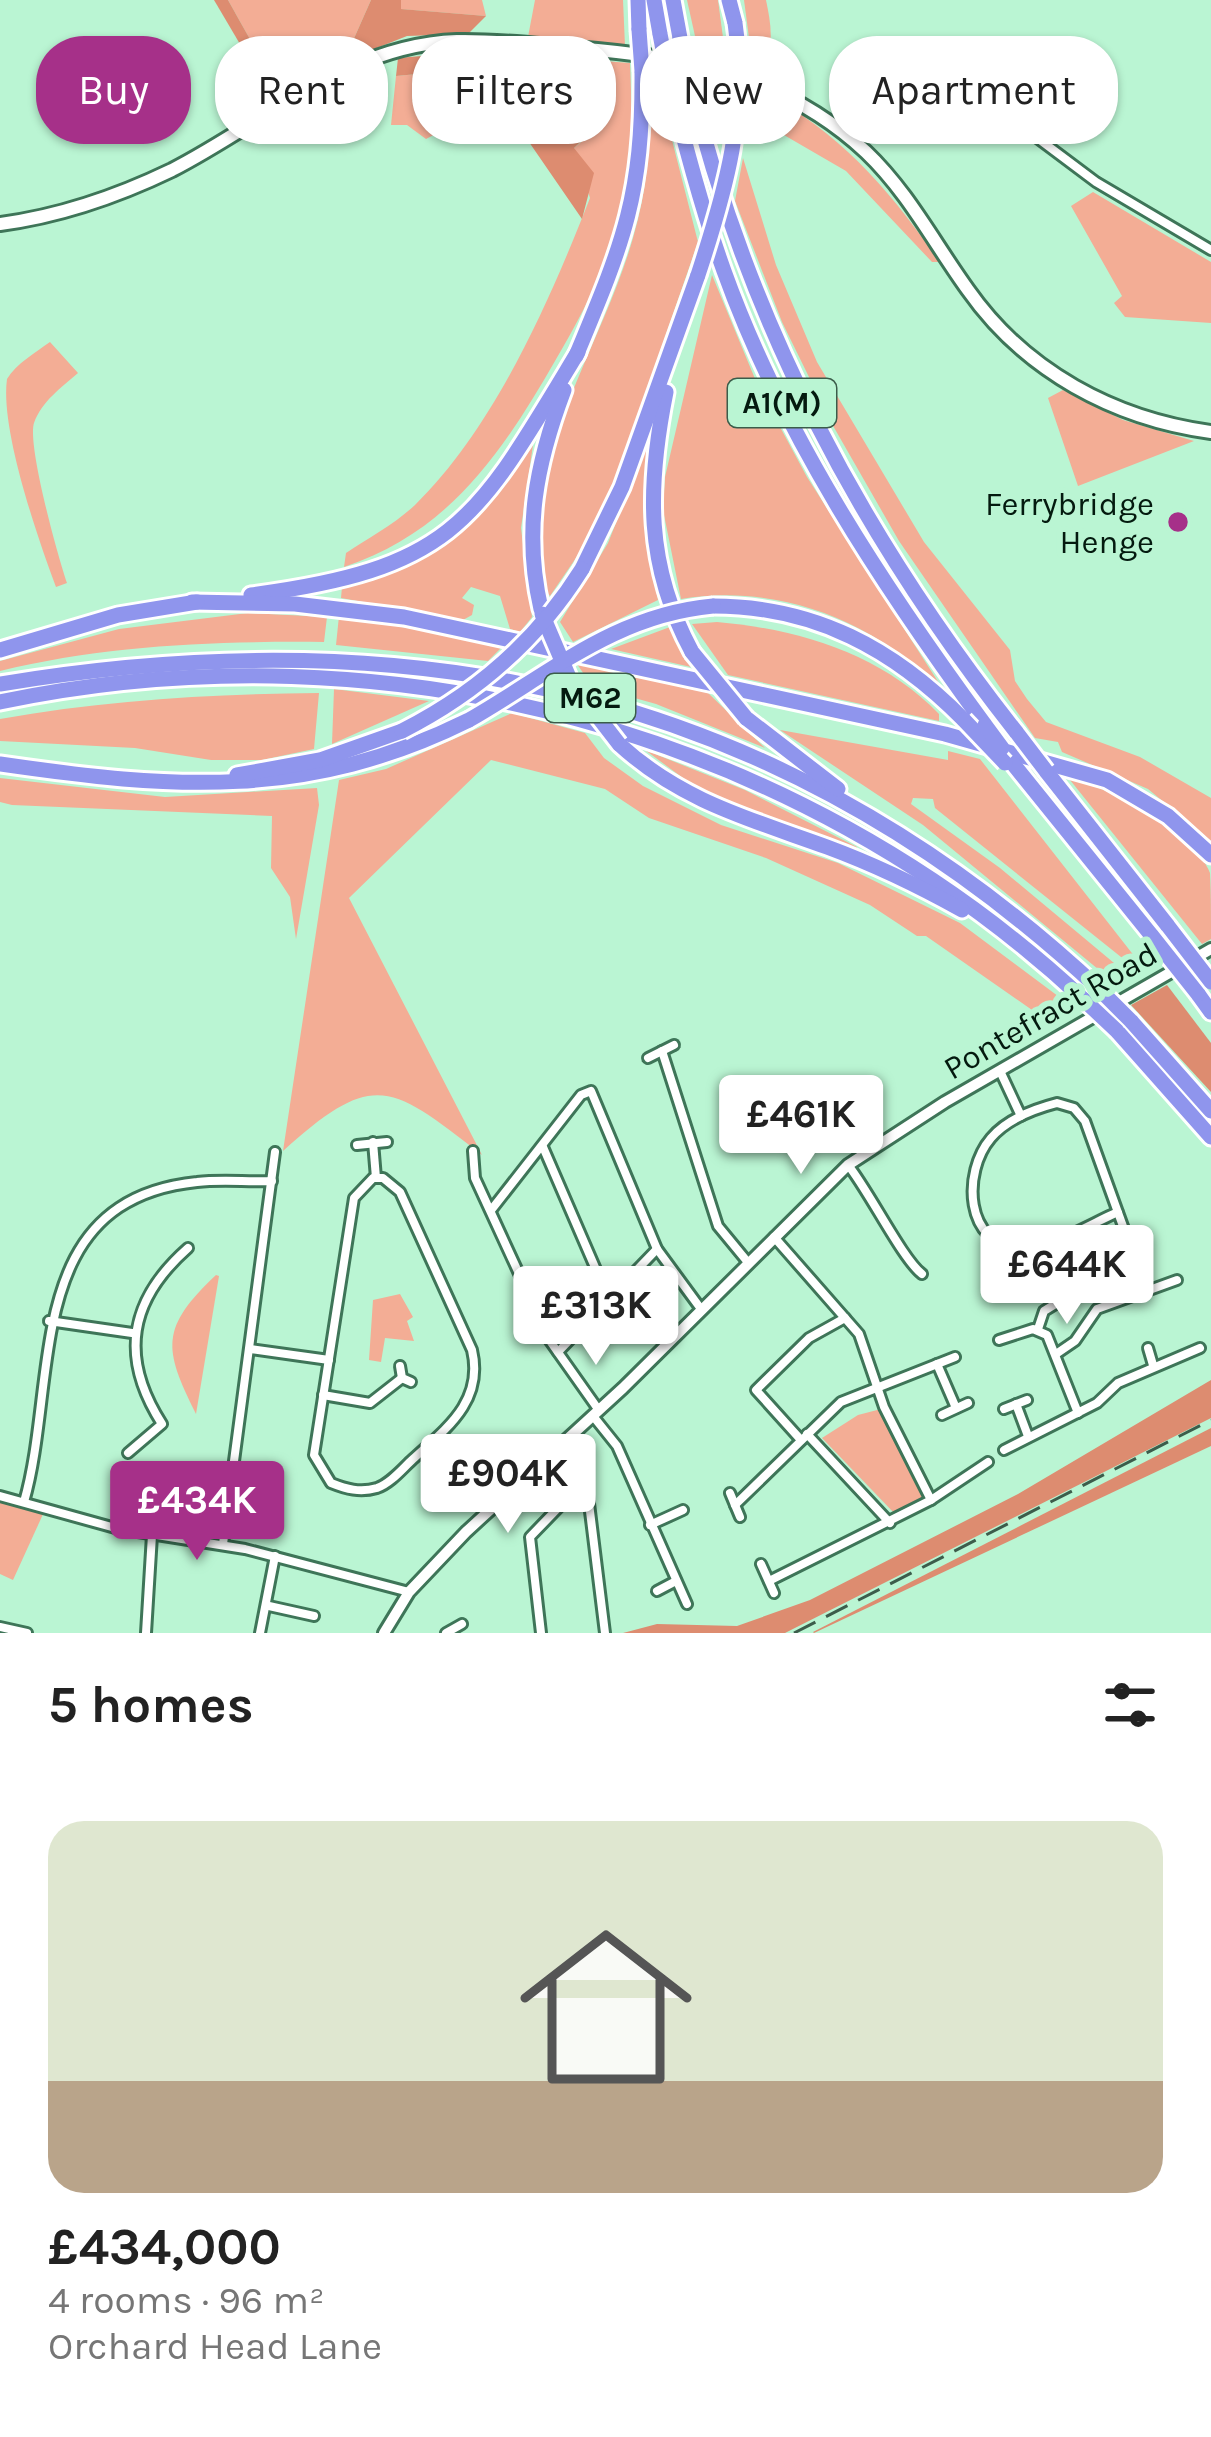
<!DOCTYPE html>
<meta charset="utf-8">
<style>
:root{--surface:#fff;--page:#f2f2f2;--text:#222;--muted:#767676;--accent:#a63089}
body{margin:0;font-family:Karla,sans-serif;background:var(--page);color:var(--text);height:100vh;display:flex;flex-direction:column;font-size:45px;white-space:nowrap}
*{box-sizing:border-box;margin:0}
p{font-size:39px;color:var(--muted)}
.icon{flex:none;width:66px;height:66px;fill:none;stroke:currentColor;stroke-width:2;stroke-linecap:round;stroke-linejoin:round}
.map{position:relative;height:1633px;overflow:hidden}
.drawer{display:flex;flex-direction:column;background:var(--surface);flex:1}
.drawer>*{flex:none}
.hud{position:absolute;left:36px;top:36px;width:1140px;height:108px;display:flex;gap:24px}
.price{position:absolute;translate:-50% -102px;padding:0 27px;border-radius:12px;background:#fff;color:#222;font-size:39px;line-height:78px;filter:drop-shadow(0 3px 6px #0008)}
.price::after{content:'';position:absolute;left:50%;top:72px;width:36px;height:27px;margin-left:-18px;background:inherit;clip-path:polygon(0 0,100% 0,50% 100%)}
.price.selected{background:var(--accent);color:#fff}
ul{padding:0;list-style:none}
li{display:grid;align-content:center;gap:24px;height:636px;padding:0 48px}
li span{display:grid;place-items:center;height:372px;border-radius:36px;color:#555}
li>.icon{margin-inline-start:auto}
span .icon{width:216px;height:216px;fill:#fffc;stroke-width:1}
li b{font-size:51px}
h2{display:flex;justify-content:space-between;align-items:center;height:144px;padding:0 48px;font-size:51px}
.chip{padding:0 42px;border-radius:48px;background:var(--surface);box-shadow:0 3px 9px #0004;font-size:42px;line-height:108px}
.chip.selected{background:var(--accent);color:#fff}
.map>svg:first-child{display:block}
</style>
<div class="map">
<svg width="1211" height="1633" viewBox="0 0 1211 1633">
<rect width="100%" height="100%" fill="#baf5d3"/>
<!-- green -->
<g fill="#f3ad95">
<polygon points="228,0 371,0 344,61 280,93"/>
<polygon points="401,0 482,0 486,16 400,9"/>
<polygon points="535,0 623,0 625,46 528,37"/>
<polygon points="687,0 718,0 726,60 699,54"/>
<path d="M744,0H766C771,24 776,51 759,71L753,68Z"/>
<path d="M538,56L630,63C632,113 634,161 622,210C609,264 583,313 555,361C502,453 449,532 344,567L346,553C368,538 395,524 415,505C495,427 550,300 590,198L574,148L594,131L570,90L572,67Z"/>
<polygon points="493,67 500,100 426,139 407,125 391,125 396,76"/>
<path d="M753,86C840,132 883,182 940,262H932L846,171L753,117Z"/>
<path d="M651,93H660L698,242L617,476L580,552L550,596C541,586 542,575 541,562C528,444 602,347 633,238C647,191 651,142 651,93Z"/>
<polygon points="743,158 776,265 817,362 924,542 1010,650 1015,681 1027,699 1046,722 1140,757 1211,798 1211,841 1148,789 1062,752 1058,742 1035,738 899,541 832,424 782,322 735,201"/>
<polygon points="1093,192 1211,262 1211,323 1125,317 1114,303 1122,296 1071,206"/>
<path d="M712,275L758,386L807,477L944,691C873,621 781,583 681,599L663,510L665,477Z"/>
<path d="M50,342L78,373C61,388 42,401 34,423C27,445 58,557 67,583L56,587C37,536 0,429 7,379C16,364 36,352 50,342Z"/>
<polygon points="1063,390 1123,420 1194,441 1078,486 1048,398"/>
<path d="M535,431L521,528L532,617L520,632L510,629L500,596L471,587L462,598L474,605L472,615L463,620L341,598L342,587C447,556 467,511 535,431Z"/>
<polygon points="651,435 643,510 658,600 573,642 560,622 608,543"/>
<path d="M248,613L327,617L324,642C215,641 105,645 0,671V661L119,629Z"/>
<polygon points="339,616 504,645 488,661 336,645"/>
<path d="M717,622C799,629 881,654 939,714V721L728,675L692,624Z"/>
<polygon points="670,627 691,667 611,649"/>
<polygon points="583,663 706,691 765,748 656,704 592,686 577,664"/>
<polygon points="334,689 429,701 332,744"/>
<path d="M319,693L314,749L262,760H211L135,748L0,741V719C106,700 212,694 319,693Z"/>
<path d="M512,713L585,733L604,758L643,786L721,825L838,863L960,923L1078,1011L1052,1024L926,936H917L870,905L766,858L649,818L605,789L491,760L349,898L482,1155C391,1085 375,1068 283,1151L339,780L386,769Z"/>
<polygon points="780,730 948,760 948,751 980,759 1142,966 1131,965 935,808 933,799 913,798 911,804 1000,868 1120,968 1126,980 1121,988 923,825"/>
<polygon points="645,750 745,790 857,847 856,852 680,783 683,778"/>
<path d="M1066,775C1109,790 1192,828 1210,873C1211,890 1211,921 1211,939L1202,944Z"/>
<polygon points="0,778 165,797 317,788 319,805 296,939 290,897 271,868 272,816 12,805 0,802"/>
<path d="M216,1275L219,1276L196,1414C163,1348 160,1328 216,1275Z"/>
<polygon points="400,1294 413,1317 407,1321 414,1341 385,1338 381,1362 369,1360 373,1300"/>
<polygon points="881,1409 926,1498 895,1514 822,1438 858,1415"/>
<polygon points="0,1500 44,1512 13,1580 0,1574"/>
</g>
<!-- forest -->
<g fill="#dd8c70" fill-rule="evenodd">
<polygon points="214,0 228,0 280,93 270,95"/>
<polygon points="371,0 401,0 401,9 486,16 468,34 407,36 344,61"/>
<path d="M457,53L538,56L573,67L570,90L581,104L584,96L602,121L574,148L594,173L582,219L500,100L493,67L396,76L398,58ZM566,100L588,127L567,144L545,116Z"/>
<polygon points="1167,985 1211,1043 1211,1092 1131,1005"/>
<polygon points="1211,1380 1211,1418 785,1633 623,1633 657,1624 737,1626 810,1600 1018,1494"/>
<polygon points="1211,1428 1211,1446 814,1633 813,1632"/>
</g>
<!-- water -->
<polygon fill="#afa14c" points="476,80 485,82 467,95 421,112 412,100 417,89"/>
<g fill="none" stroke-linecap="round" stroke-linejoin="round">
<!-- minor casing -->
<g stroke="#3e7558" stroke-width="14">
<g id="minor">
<polyline points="980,95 1096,182 1211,250"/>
<polyline points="662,1051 718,1226 746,1260"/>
<polyline points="648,1058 674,1045"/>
<polyline points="1000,1071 1021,1116"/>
<polyline points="373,1142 376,1178"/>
<polyline points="357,1145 387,1142"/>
<polyline points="543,1147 607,1295"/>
<polyline points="473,1151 475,1178 550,1341 598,1409"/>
<path d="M848,1165C869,1191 903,1260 922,1274"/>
<path d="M373,1178H383L400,1192L472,1350C484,1401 447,1428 413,1459C402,1469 391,1483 377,1488C360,1493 346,1489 331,1483L314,1455L354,1198Z"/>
<polyline points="492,1209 581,1095 591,1091 657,1249 701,1309"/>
<path d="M1118,1212C1090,1224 1051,1249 1021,1248C964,1246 962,1172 991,1138C1007,1119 1034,1109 1057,1103L1074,1108L1085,1121L1133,1254L1137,1295"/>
<polyline points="774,1237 859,1334 884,1407 931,1500"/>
<polyline points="49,1321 132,1333"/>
<polyline points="1038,1329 1044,1311 1065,1298"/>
<polyline points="999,1340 1033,1329 1047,1335 1078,1413"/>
<polyline points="1148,1348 1153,1365"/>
<polyline points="250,1349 329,1360"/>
<polyline points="558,1352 657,1249"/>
<polyline points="1056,1354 1075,1341 1097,1309 1177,1280"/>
<polyline points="937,1364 956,1408"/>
<polyline points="400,1366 402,1378 411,1382"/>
<polyline points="323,1395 370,1403 402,1378"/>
<polyline points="1016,1404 1028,1436"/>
<polyline points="1004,1409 1027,1400"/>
<polyline points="942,1415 968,1403"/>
<polyline points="593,1416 617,1446 687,1604"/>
<polyline points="807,1434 890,1523"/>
<polyline points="801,1440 756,1390 809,1338 845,1318"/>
<polyline points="562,1443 586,1479 605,1633"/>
<polyline points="1004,1450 1097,1403 1118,1383 1200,1348"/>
<path d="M128,1453L162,1424C119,1357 129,1300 188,1248"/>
<polyline points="730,1493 740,1517"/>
<polyline points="0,1496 119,1529 245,1549 409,1592"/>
<path d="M24,1502C59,1381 21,1200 197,1182C221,1179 247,1182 272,1181"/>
<polyline points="735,1505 841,1402 955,1357"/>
<polyline points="650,1525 683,1510"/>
<polyline points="223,1544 275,1152"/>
<polyline points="761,1564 774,1593"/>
<polyline points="769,1581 931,1500 988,1462"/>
<polyline points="657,1591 676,1581"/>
<polyline points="269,1606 314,1616"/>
<polyline points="0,1627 27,1633"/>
<polyline points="146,1633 152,1535"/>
<polyline points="260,1633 275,1556"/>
<polyline points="446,1633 462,1624"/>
<polyline points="541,1633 530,1537 585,1480"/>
</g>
</g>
<!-- tertiary casing -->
<g stroke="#3e7558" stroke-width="16">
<polyline id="tertiary" points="384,1633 409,1592 466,1532 623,1388 848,1165 945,1102 1211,949"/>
</g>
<!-- secondary casing -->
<g stroke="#3e7558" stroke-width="18">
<path id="secondary" d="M0,224C61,216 116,197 172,170C266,122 346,45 457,41C496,40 536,45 575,48C685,57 782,74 866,152C908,192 934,243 968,290C1025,371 1114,419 1211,432"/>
</g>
<!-- motorway casing -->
<g stroke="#fff" stroke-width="21">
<g id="motorway">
<polyline points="638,0 639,30"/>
<polyline points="654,0 660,34"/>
<polyline points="673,0 680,38"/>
<polyline points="729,0 735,23"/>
<path d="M668,76C684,142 701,207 724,271C783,435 883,586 985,725"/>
<path d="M689,80C748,323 862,537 1017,733"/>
<path d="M576,356C623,243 643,197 642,71"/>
<path d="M666,392C647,487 645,565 692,652"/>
<polyline points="582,569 622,487 698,275"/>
<path d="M251,595C456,568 476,521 578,352"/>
<polyline points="192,602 295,604 404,617 945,734 1107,780 1168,816 1211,855"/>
<path d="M713,606C815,606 894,649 964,720"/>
<path d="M541,609C523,531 536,464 564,390"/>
<polyline points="0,650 118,615 197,602"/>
<path d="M0,684C422,614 783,693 1101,991"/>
<path d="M0,702C386,621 795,730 1084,1000"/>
<polyline points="746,718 838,789"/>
<path d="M619,744C681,801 750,819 827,847C873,864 919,886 962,910"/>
<path d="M0,764C172,789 308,800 469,720"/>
<polyline points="1014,765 1152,936"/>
<polyline points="1046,771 1168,926"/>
<polyline points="237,775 320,760 402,731"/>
<polyline points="1198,994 1211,1012"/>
<polyline points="1131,1021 1211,1111"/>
<polyline points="1117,1031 1211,1137"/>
</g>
</g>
<!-- minor -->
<use href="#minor" stroke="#fff" stroke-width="8"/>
<!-- tertiary -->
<use href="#tertiary" stroke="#fff" stroke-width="10"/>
<!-- secondary -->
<use href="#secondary" stroke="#fff" stroke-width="12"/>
<!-- motorway -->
<use href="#motorway" stroke="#8f95ed" stroke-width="15"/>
<!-- rail -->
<polyline stroke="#3c5d4b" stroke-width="3" stroke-dasharray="24 12" stroke-linecap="butt" points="794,1633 1211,1420"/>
<!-- motorway-bridge casing -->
<g stroke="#fff" stroke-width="21" stroke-linecap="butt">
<g id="motorway-bridge">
<polyline points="639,30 642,71"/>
<polyline points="660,34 668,76"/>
<polyline points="680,38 689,80"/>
<path d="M698,275C726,190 748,113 735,23"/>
<polyline points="542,614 571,682 619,744"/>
<polyline points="692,652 746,718"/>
<path d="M469,720C551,673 615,615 713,606"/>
<polyline points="964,720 1005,763"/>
<polyline points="985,725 1002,748"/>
<path d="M402,731C477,693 537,641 582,569"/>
<polyline points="1017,733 1046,771"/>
<polyline points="1168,926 1211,982"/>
<polyline points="1152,936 1198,994"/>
<polyline points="1101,991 1131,1021"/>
<polyline points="1084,1000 1117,1031"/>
</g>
</g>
<!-- motorway-bridge -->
<use href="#motorway-bridge" stroke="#8f95ed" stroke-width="15"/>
</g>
<!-- markers -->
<circle fill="#a63089" stroke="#baf5d3" stroke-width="4.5" cx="1178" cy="522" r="12"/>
<g text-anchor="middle" stroke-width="12" stroke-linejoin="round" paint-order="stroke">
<!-- shield labels -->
<g fill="#baf5d3" stroke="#3b5c4a" stroke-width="3">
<rect x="728" y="379" width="108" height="48" rx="9"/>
<rect x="545" y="674" width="90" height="48" rx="9"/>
</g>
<g font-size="30" font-weight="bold" fill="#041a0f">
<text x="782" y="413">A1(M)</text>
<text x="590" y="708">M62</text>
</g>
<!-- poi labels -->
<g font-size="33" fill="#041a0f" stroke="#baf5d3" text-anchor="end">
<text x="1154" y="515">Ferrybridge<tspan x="1154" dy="38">Henge</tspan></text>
</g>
<!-- street labels -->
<g font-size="33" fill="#041a0f" stroke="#baf5d3">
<text transform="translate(1050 1010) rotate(-30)" y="12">Pontefract Road</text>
</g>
</g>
</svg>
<b class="price" style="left:801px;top:1177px">£461K</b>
<b class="price" style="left:1067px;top:1327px">£644K</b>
<b class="price" style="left:596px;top:1368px">£313K</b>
<b class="price" style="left:508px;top:1536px">£904K</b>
<b class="price selected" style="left:197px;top:1563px">£434K</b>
<div class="hud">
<a class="chip selected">Buy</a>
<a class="chip">Rent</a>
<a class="chip">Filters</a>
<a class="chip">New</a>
<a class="chip">Apartment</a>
</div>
</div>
<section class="drawer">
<h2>5 homes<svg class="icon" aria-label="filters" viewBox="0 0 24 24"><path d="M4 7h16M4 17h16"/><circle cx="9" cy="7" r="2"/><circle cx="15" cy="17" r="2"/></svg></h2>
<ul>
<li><span style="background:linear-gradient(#dfe7d0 70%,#b9a48a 0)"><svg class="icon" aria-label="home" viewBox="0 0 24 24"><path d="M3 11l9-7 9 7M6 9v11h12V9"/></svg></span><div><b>£434,000</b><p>4 rooms · 96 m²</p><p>Orchard Head Lane</p></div></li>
</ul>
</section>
